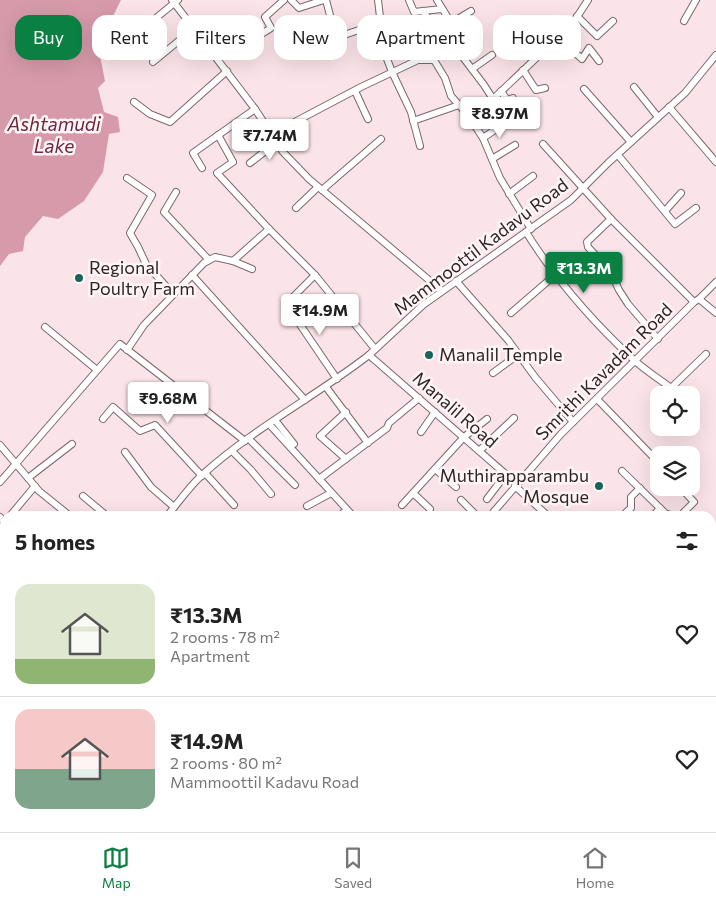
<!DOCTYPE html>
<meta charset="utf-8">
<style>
:root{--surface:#fff;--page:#f2f2f2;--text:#222;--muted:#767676;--line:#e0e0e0;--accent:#0b8043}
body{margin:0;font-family:Commissioner,sans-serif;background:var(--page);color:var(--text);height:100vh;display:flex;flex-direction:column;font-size:19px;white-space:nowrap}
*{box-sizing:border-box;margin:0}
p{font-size:16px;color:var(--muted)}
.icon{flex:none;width:28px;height:28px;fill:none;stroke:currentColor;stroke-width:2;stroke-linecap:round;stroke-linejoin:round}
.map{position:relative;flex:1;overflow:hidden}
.panel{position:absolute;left:0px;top:511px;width:716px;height:321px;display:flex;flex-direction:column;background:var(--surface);border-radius:15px 15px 0 0;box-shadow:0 5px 20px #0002}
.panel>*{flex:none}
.banner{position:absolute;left:15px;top:15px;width:686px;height:45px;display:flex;gap:10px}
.fabs{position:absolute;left:650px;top:386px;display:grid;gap:10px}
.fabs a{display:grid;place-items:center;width:50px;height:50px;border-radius:10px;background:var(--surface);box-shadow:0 5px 20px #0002;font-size:25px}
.price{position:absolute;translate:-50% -42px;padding:0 11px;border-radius:5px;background:#fff;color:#222;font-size:16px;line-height:32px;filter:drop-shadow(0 1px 2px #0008)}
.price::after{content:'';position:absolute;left:50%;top:30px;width:15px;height:11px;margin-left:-8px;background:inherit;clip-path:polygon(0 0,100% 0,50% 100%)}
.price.selected{background:var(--accent);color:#fff}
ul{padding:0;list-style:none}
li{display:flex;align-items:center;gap:15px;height:125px;padding:0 15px}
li+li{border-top:1px solid var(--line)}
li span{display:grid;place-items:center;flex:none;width:140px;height:100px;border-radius:15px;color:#555}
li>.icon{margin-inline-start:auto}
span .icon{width:60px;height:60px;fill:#fffc;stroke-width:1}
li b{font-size:21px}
h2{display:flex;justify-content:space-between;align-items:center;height:60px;padding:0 15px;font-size:21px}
.tag{padding:0 18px;border-radius:15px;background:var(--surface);box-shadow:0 5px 20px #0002;font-size:18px;line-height:45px}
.tag.selected{background:var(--accent);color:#fff}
.dock{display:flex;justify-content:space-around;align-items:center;height:70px;border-top:1px solid var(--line);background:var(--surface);font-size:14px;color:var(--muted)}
.dock a{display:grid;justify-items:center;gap:2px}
.dock .selected{color:var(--accent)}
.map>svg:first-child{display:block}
</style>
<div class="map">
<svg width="716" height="832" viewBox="0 0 716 832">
<rect width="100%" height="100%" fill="#fbe4e9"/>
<!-- water -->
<polygon fill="#d79aaa" points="0,0 121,0 98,46 105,81 98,88 104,112 118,117 120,132 109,134 103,172 84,201 58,219 43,216 25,237 23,251 9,254 0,266"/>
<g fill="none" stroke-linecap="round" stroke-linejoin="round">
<!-- street casing -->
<g stroke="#7c686d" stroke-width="8">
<g id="street">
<polyline points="172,0 255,109 283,152 309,179 442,291"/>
<polyline points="291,0 299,8 324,0"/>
<polyline points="378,0 384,51 392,72 411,112 420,146"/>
<polyline points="409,0 414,12 442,9"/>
<polyline points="437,0 458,34 462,56 484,85 493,99"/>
<polyline points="423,11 438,33"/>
<polyline points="577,16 597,36 613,21"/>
<polyline points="156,18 178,0"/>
<polyline points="684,21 696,0"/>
<polyline points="451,23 471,11"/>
<polyline points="319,27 332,23 326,0"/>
<polyline points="558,37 582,59 589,48 599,61"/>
<polyline points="332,39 380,23"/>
<polyline points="247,43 271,28 265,17 284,0"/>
<polyline points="153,62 193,29"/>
<polyline points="472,69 492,55"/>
<polyline points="523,70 536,90 545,88"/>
<polyline points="634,87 658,117"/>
<polyline points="584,89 631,142"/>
<polyline points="355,91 368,119"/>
<polyline points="501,91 507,100 513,98 517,112"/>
<polyline points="134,102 150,114 170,122 227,71"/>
<polyline points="669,107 716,162"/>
<polyline points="471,120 573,23 588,0"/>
<polyline points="413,121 459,105"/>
<polyline points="272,134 361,87 418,60 434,60 445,78 451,96 468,115 483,138 500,178 531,229"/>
<polyline points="218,135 233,162 217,173 269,229 315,275 375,349"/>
<polyline points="483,138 505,123"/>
<polyline points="543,144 611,219 694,302"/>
<polyline points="618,155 675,224 696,208"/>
<polyline points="492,159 515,145"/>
<polyline points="250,163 277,142"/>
<polyline points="202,168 193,153 255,109"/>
<polyline points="127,178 152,195 130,233 138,247 146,264 173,294"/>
<polyline points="322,190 381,139"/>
<polyline points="176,192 164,212 209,260"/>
<polyline points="509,194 533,176"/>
<polyline points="296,208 318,187"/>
<polyline points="665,211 681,193"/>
<polyline points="611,219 587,242 588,247 610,271 619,290 628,304 658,339"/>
<path d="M526,232C556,280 593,322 634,360C645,370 659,379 671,388L706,354"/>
<polyline points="233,261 269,229"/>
<polyline points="192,275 305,400"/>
<polyline points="315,275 286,304 337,379"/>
<polyline points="456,281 508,340 535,377 573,422"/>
<polyline points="699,299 716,282"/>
<polyline points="511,313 555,275"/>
<polyline points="45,327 97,370"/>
<polyline points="127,350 144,325 204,263 215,257 233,261 252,269"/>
<polyline points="493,373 519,354"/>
<polyline points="326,387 368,443"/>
<polyline points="597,399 659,463"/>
<polyline points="346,412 320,436 346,459"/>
<polyline points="103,419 113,407 140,431 155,425 202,476"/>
<polyline points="275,420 294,444"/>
<polyline points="269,424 353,516"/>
<polyline points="421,432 435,412"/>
<polyline points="249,439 295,485"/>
<polyline points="0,445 39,491 70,516"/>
<polyline points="232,451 251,470 271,494"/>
<polyline points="479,451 514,418"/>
<polyline points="125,452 151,487 174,507"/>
<polyline points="435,469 456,487"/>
<polyline points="622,471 665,513 673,516"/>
<polyline points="205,473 234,505"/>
<polyline points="28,478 72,444"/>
<polyline points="319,479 387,428 389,423 419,398"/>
<polyline points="0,482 120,344 245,441"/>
<polyline points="517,484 369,355 423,305 571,200 608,163 685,93 716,55"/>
<polyline points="515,486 548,516"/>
<polyline points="681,488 694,502 683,513 687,516"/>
<polyline points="413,493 430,509"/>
<polyline points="83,496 107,516"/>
<polyline points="487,499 506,474"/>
<polyline points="461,500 477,516"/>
<polyline points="402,505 464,437 487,419"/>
<polyline points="307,506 331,493"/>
<polyline points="10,516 35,486"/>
<path d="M167,516C178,503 189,487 201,476C252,429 315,397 369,355"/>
<polyline points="339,516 347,510"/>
<polyline points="490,516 561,434 694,302 699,299 716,313"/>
<polyline points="622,516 631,508 631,497 640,488"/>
<polyline points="653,516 660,508"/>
<polyline points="0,517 5,523"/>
<polyline points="711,543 716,538"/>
<polyline points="0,590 5,596"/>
<polyline points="711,618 716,622"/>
<polyline points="0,655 5,652"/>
<polyline points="711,656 716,659"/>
<polyline points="0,713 5,716"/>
<polyline points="711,736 716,741"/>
<polyline points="0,764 2,762 5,766"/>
<polyline points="0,808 5,804"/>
<polyline points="77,828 80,832"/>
<polyline points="123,828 127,832"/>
<polyline points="185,828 189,832"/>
<polyline points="306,828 310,832"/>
<polyline points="463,828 464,832"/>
<polyline points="540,828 546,832"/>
<polyline points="672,828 677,832"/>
<polyline points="153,832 157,828"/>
<polyline points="327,832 333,828"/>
</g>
</g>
<!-- primary casing -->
<g stroke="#d1cfcf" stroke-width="12">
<g id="primary">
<polyline points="711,694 716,685"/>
<polyline points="645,832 647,828"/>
</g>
</g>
<!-- street -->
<use href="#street" stroke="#fff" stroke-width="6"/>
<!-- primary -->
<use href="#primary" stroke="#f4c1cf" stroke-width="10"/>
</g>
<!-- markers -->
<g fill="#1b645a" stroke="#fff5f7" stroke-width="2">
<circle cx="79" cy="278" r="5"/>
<circle cx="429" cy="355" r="5"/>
<circle cx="599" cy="486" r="5"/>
</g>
<g text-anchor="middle" stroke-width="5" stroke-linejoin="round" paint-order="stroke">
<!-- street labels -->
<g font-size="18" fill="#2e2527" stroke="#fff5f7">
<text transform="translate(481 247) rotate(-37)" y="6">Mammoottil Kadavu Road</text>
<text transform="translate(604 372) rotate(-45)" y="6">Smrithi Kavadam Road</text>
<text transform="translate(455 410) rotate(41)" y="6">Manalil Road</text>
</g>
<!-- poi labels -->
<g font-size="18" fill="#2e2527" stroke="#fff5f7" text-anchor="start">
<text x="89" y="274">Regional<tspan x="89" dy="21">Poultry Farm</tspan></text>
<text x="439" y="361">Manalil Temple</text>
<text x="589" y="482" text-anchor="end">Muthirapparambu<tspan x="589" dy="21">Mosque</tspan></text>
</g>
<!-- water labels -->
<g font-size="19" font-style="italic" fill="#6e263f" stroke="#fff5f7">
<text x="54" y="131">Ashtamudi<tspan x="54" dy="22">Lake</tspan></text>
</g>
</g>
</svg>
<div class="fabs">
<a><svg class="icon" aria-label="locate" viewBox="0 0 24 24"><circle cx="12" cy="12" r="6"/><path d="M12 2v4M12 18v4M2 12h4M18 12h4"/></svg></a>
<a><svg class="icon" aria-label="layers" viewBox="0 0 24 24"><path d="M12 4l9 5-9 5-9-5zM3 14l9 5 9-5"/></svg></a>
</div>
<b class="price" style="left:500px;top:139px">₹8.97M</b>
<b class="price" style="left:270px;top:161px">₹7.74M</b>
<b class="price selected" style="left:584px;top:294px">₹13.3M</b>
<b class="price" style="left:320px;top:336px">₹14.9M</b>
<b class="price" style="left:168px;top:424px">₹9.68M</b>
<div class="banner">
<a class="tag selected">Buy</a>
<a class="tag">Rent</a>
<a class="tag">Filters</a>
<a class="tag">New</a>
<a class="tag">Apartment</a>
<a class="tag">House</a>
</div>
<section class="panel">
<h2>5 homes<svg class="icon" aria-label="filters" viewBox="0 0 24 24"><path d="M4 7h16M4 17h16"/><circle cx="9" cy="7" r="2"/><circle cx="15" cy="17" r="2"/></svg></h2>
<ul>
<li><span style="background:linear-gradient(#dfe7d0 75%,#8fb573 0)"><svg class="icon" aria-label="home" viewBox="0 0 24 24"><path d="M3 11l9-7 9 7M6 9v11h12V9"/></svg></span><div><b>₹13.3M</b><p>2 rooms · 78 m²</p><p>Apartment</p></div><svg class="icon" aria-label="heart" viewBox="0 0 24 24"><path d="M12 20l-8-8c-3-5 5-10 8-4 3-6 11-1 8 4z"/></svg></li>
<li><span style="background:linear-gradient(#f6c9c9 60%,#7fa58c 0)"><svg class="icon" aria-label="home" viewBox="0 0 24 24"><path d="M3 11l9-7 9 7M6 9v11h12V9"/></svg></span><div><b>₹14.9M</b><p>2 rooms · 80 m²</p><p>Mammoottil Kadavu Road</p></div><svg class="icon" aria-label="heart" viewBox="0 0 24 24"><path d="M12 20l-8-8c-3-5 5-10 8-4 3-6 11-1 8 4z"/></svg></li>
</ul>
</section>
</div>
<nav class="dock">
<a class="selected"><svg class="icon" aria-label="map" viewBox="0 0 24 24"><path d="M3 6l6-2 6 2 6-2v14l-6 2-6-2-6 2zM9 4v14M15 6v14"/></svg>Map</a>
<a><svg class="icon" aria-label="saved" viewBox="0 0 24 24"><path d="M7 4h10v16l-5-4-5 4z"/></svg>Saved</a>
<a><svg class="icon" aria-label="home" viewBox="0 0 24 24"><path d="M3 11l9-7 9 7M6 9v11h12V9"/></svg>Home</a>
</nav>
